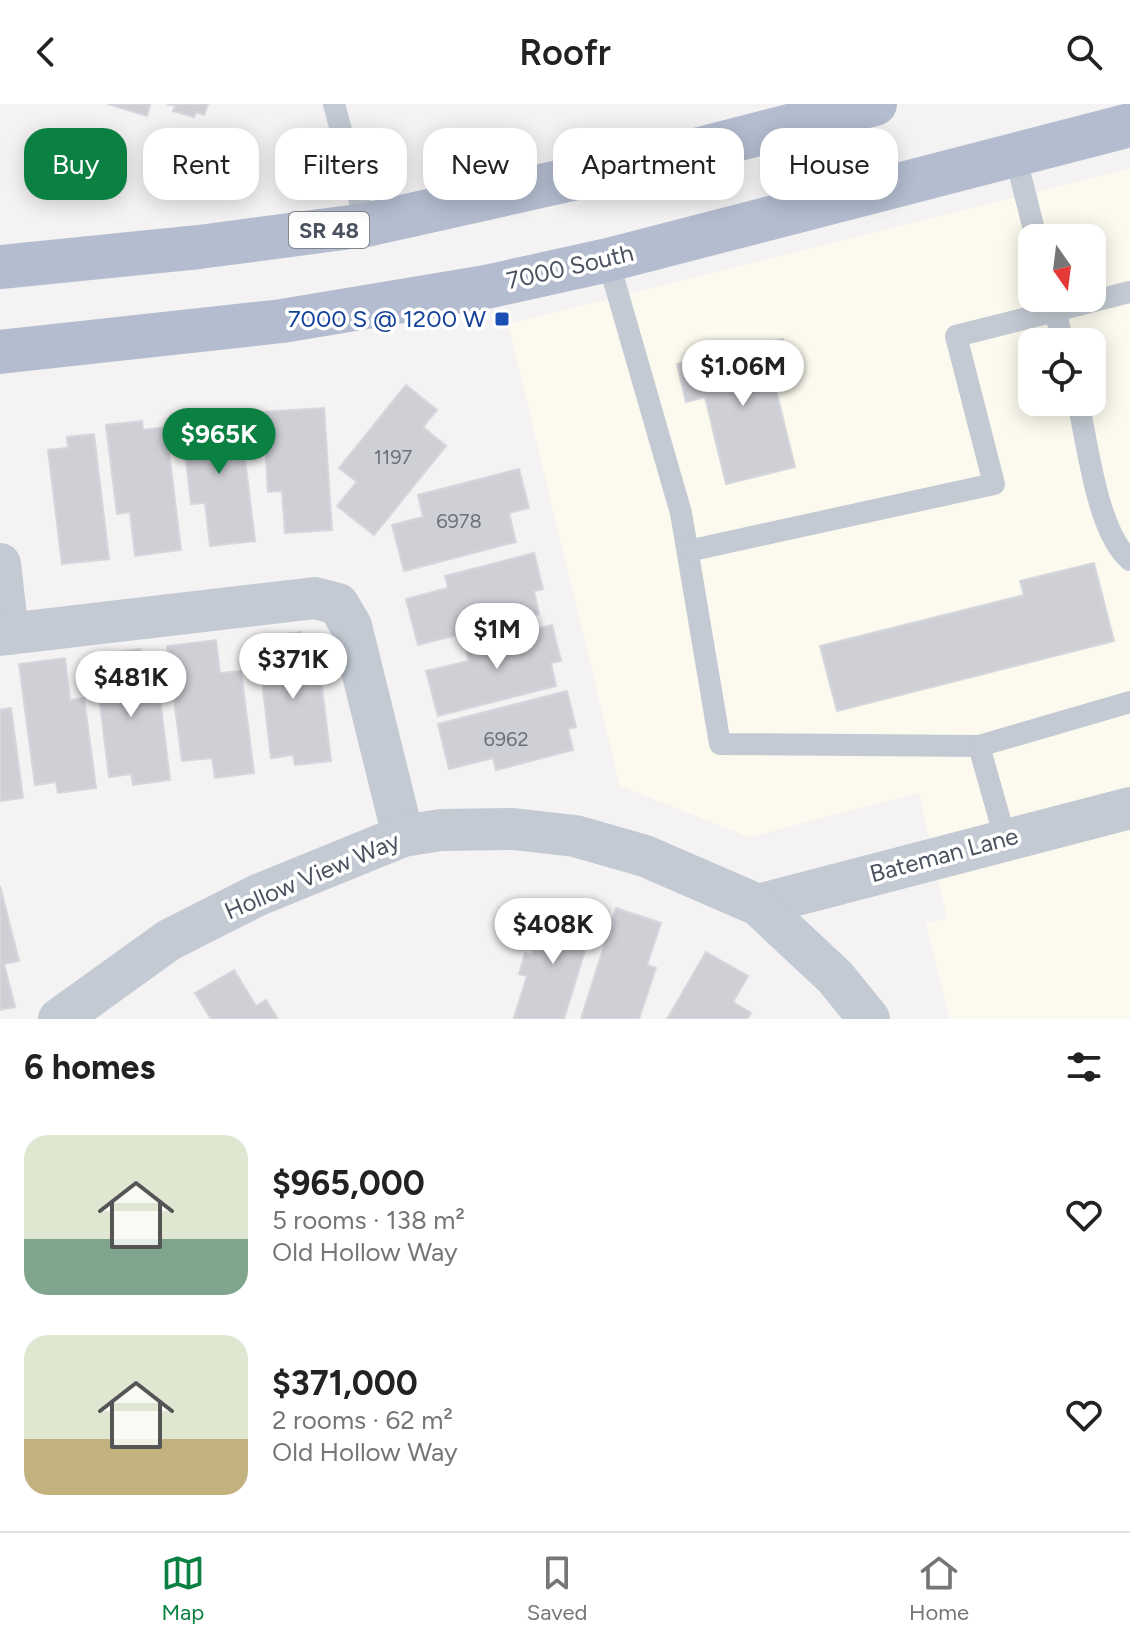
<!DOCTYPE html>
<meta charset="utf-8">
<style>
:root{--surface:#fff;--page:#f6f6f6;--text:#222;--muted:#767676;--line:#e0e0e0;--accent:#0b8043}
body{margin:0;font-family:Figtree,sans-serif;background:var(--page);color:var(--text);height:100vh;display:flex;flex-direction:column;font-size:30px;white-space:nowrap}
*{box-sizing:border-box;margin:0}
p{font-size:26px;color:var(--muted)}
.icon{flex:none;width:44px;height:44px;fill:none;stroke:currentColor;stroke-width:2;stroke-linecap:round;stroke-linejoin:round}
.map{position:relative;height:915px;overflow:hidden}
.drawer{display:flex;flex-direction:column;background:var(--surface);flex:1}
.drawer>*{flex:none}
.guide{position:absolute;left:24px;top:24px;width:1082px;height:72px;display:flex;gap:16px}
.needle{width:52px;rotate:166deg}
.buttons{position:absolute;left:1018px;top:120px;display:grid;gap:16px}
.buttons a{display:grid;place-items:center;width:88px;height:88px;border-radius:16px;background:var(--surface);box-shadow:0 4px 20px #0003;font-size:40px}
.price{position:absolute;translate:-50% -68px;padding:0 18px;border-radius:28px;background:#fff;color:#222;font-size:26px;line-height:52px;filter:drop-shadow(0 2px 4px #0008)}
.price::after{content:'';position:absolute;left:50%;top:48px;width:24px;height:18px;margin-left:-12px;background:inherit;clip-path:polygon(0 0,100% 0,50% 100%)}
.price.selected{background:var(--accent);color:#fff}
ul{padding:0;list-style:none}
li{display:flex;align-items:center;gap:24px;height:200px;padding:0 24px}
li span{display:grid;place-items:center;flex:none;width:224px;height:160px;border-radius:24px;color:#555}
li>.icon{margin-inline-start:auto}
span .icon{width:96px;height:96px;fill:#fffc;stroke-width:1}
li b{font-size:34px}
h2{display:flex;justify-content:space-between;align-items:center;height:96px;padding:0 24px;font-size:34px}
.chip{padding:0 28px;border-radius:24px;background:var(--surface);box-shadow:0 4px 20px #0003;font-size:28px;line-height:72px}
.chip.selected{background:var(--accent);color:#fff}
header{display:flex;justify-content:space-between;align-items:center;height:104px;padding:0 24px;background:var(--surface);font-size:36px;font-weight:600}
.menu{display:flex;justify-content:space-around;align-items:center;height:112px;border-top:2px solid var(--line);background:var(--surface);font-size:22px;color:var(--muted)}
.menu a{display:grid;justify-items:center;gap:4px}
.menu .selected{color:var(--accent)}
.map>svg:first-child{display:block}
</style>
<header><svg class="icon" aria-label="back" viewBox="0 0 24 24"><path d="M15 5l-7 7 7 7"/></svg>Roofr<svg class="icon" aria-label="search" viewBox="0 0 24 24"><circle cx="10" cy="10" r="6"/><path d="M15 15l6 6"/></svg></header>
<div class="map">
<svg width="1130" height="915" viewBox="0 0 1130 915">
<rect width="100%" height="100%" fill="#f4f2f2"/>
<!-- commercial -->
<path fill="#fcfaee" fill-rule="evenodd" d="M1130,65V915H950L926,820L947,814L919,689L749,733L620,682L508,220ZM1032,134H1092V194H1032ZM1032,238H1092V298H1032Z"/>
<!-- building -->
<g fill="#cfd0d6" stroke="#d6d7dd" stroke-width="2">
<polygon points="108,0 150,0 147,12"/>
<polygon points="167,0 208,0 204,11 196,8 194,13 173,7 175,2"/>
<polygon points="783,235 791,270 773,274 795,363 726,380 705,293 686,298 677,260"/>
<polygon points="406,281 437,306 423,323 446,342 374,431 337,402 357,378 339,364"/>
<polygon points="324,304 332,426 285,429 282,387 268,388 263,308"/>
<polygon points="216,307 217,316 240,314 255,437 210,442 205,399 191,400 181,311"/>
<polygon points="142,317 143,326 166,323 181,446 135,452 130,408 117,410 106,321"/>
<polygon points="94,330 109,455 62,460 48,346 68,344 67,333"/>
<polygon points="519,365 529,404 509,409 516,438 404,467 392,421 423,413 418,391"/>
<polygon points="534,449 543,485 534,487 539,510 418,541 406,495 448,484 445,472"/>
<polygon points="1094,459 1114,537 837,607 820,542 1024,491 1020,477"/>
<polygon points="552,521 561,557 551,559 556,582 438,612 426,567 469,557 465,543"/>
<polygon points="301,528 306,570 320,568 331,657 295,661 293,651 271,654 257,533"/>
<polygon points="216,536 220,569 241,567 254,669 215,674 212,654 182,657 167,542"/>
<polygon points="140,545 146,588 159,586 170,676 133,681 131,670 109,673 94,551"/>
<polygon points="65,554 70,596 84,594 96,684 58,689 56,678 35,681 19,560"/>
<polygon points="567,587 576,623 568,625 573,646 496,666 493,654 449,665 438,620"/>
<polygon points="11,604 23,694 0,697 0,606"/>
<polygon points="0,782 19,857 4,860 15,903 0,906"/>
<polygon points="547,803 594,817 564,915 517,915 514,914 527,872 519,870 525,849 532,851"/>
<polygon points="616,804 661,819 647,861 656,864 639,915 581,915"/>
<polygon points="706,848 748,872 733,898 751,909 747,915 667,915"/>
<polygon points="234,866 256,902 266,896 278,915 211,915 195,889"/>
</g>
<g fill="none" stroke-linecap="round" stroke-linejoin="round">
<!-- lane -->
<g stroke="#c3cad3" stroke-width="22">
<polyline points="334,0 366,121"/>
<polyline points="1015,50 1036,134"/>
<polyline points="608,156 681,409 720,640 979,642"/>
<polyline points="1052,195 1063,238"/>
<path d="M1078,298C1088,341 1097,428 1130,456"/>
<polyline points="688,447 994,380 956,232 1130,188"/>
<polyline points="1005,734 979,642 1130,598"/>
</g>
<!-- street -->
<g stroke="#c3cad3" stroke-width="42">
<polyline points="0,460 8,530"/>
<polyline points="0,531 315,494 338,500 351,522 403,732"/>
<polyline points="758,801 1130,704"/>
<polyline points="59,915 169,836 258,791 403,732 441,726 513,725 575,732 645,752 758,801 835,873 869,915"/>
</g>
<!-- primary -->
<g stroke="#b3bdcf" stroke-width="44">
<polyline points="0,163 199,143 366,121 653,57 875,0"/>
<polyline points="0,248 282,217 486,183 608,156 1130,21"/>
</g>
</g>
<!-- markers -->
<rect fill="#1a4fb4" stroke="#fff" stroke-width="3" x="494" y="207" width="16" height="16" rx="4"/>
<g text-anchor="middle" stroke-width="7" stroke-linejoin="round" paint-order="stroke">
<!-- number labels -->
<g font-size="20" fill="#6b727d">
<text x="393" y="360">1197</text>
<text x="459" y="424">6978</text>
<text x="506" y="642">6962</text>
</g>
<!-- shield labels -->
<rect fill="#fff" stroke="#80868f" stroke-width="2" x="289" y="108" width="80" height="36" rx="6"/>
<g font-size="22" font-weight="bold" fill="#4a525f">
<text x="329" y="134">SR 48</text>
</g>
<!-- street labels -->
<g font-size="24" fill="#4a525f" stroke="#fff">
<text transform="translate(570 163) rotate(-13)" y="8">7000 South</text>
<text transform="translate(944 751) rotate(-15)" y="8">Bateman Lane</text>
<text transform="translate(312 772) rotate(-23)" y="8">Hollow View Way</text>
</g>
<!-- transit labels -->
<g font-size="24" fill="#164399" stroke="#fff" text-anchor="end">
<text x="486" y="223">7000 S @ 1200 W</text>
</g>
</g>
</svg>
<div class="buttons">
<a><svg class="needle" viewBox="-14 -14 28 28"><path d="M0-13l5 13h-10z" fill="#e53935"/><path d="M0 13l5-13h-10z" fill="#767676"/></svg></a>
<a><svg class="icon" aria-label="locate" viewBox="0 0 24 24"><circle cx="12" cy="12" r="6"/><path d="M12 2v4M12 18v4M2 12h4M18 12h4"/></svg></a>
</div>
<b class="price" style="left:743px;top:304px">$1.06M</b>
<b class="price selected" style="left:219px;top:372px">$965K</b>
<b class="price" style="left:497px;top:567px">$1M</b>
<b class="price" style="left:293px;top:597px">$371K</b>
<b class="price" style="left:131px;top:615px">$481K</b>
<b class="price" style="left:553px;top:862px">$408K</b>
<div class="guide">
<a class="chip selected">Buy</a>
<a class="chip">Rent</a>
<a class="chip">Filters</a>
<a class="chip">New</a>
<a class="chip">Apartment</a>
<a class="chip">House</a>
</div>
</div>
<section class="drawer">
<h2>6 homes<svg class="icon" aria-label="filters" viewBox="0 0 24 24"><path d="M4 7h16M4 17h16"/><circle cx="9" cy="7" r="2"/><circle cx="15" cy="17" r="2"/></svg></h2>
<ul>
<li><span style="background:linear-gradient(#dfe7d0 65%,#7fa58c 0)"><svg class="icon" aria-label="home" viewBox="0 0 24 24"><path d="M3 11l9-7 9 7M6 9v11h12V9"/></svg></span><div><b>$965,000</b><p>5 rooms · 138 m²</p><p>Old Hollow Way</p></div><svg class="icon" aria-label="heart" viewBox="0 0 24 24"><path d="M12 20l-8-8c-3-5 5-10 8-4 3-6 11-1 8 4z"/></svg></li>
<li><span style="background:linear-gradient(#dfe7d0 65%,#c2b280 0)"><svg class="icon" aria-label="home" viewBox="0 0 24 24"><path d="M3 11l9-7 9 7M6 9v11h12V9"/></svg></span><div><b>$371,000</b><p>2 rooms · 62 m²</p><p>Old Hollow Way</p></div><svg class="icon" aria-label="heart" viewBox="0 0 24 24"><path d="M12 20l-8-8c-3-5 5-10 8-4 3-6 11-1 8 4z"/></svg></li>
</ul>
</section>
<nav class="menu">
<a class="selected"><svg class="icon" aria-label="map" viewBox="0 0 24 24"><path d="M3 6l6-2 6 2 6-2v14l-6 2-6-2-6 2zM9 4v14M15 6v14"/></svg>Map</a>
<a><svg class="icon" aria-label="saved" viewBox="0 0 24 24"><path d="M7 4h10v16l-5-4-5 4z"/></svg>Saved</a>
<a><svg class="icon" aria-label="home" viewBox="0 0 24 24"><path d="M3 11l9-7 9 7M6 9v11h12V9"/></svg>Home</a>
</nav>
